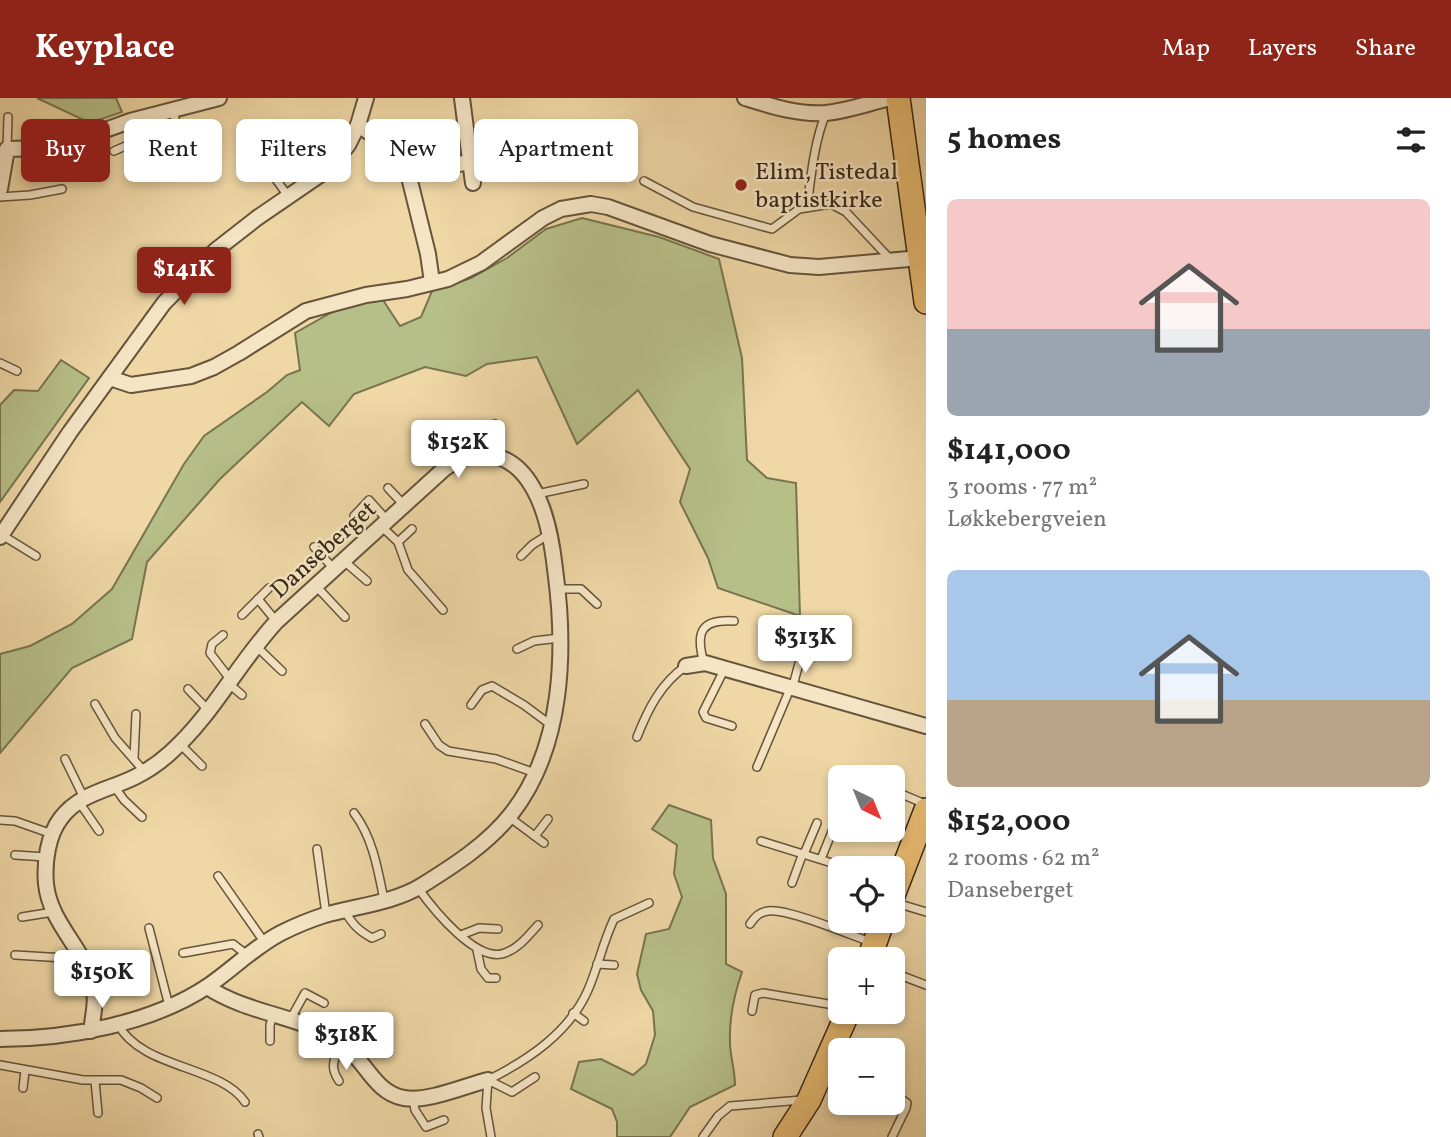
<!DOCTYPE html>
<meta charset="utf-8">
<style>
:root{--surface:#fff;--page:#f2f2f2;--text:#222;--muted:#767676;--accent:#8f2418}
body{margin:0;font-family:Vollkorn,serif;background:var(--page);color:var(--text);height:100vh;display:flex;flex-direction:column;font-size:26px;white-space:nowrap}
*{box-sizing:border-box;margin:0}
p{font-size:23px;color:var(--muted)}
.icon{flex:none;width:38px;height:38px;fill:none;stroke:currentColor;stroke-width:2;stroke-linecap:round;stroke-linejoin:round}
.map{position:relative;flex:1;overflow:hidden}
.details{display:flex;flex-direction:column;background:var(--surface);width:525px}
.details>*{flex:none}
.top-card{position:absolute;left:21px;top:21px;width:665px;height:63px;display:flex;gap:14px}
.needle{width:46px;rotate:137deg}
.tools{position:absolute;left:828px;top:667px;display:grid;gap:14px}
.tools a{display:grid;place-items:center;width:77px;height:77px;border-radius:10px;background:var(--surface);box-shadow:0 4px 10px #0003;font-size:35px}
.price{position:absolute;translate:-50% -60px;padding:0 16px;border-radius:7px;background:#fff;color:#222;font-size:23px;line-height:46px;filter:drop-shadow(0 2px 4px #0008)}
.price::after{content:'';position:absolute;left:50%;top:42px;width:21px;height:16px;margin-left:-10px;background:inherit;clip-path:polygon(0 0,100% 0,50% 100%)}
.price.active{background:var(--accent);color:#fff}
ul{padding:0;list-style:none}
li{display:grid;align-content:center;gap:14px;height:371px;padding:0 21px}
li span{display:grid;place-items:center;height:217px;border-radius:10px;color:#555}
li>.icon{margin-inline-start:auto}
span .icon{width:126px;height:126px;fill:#fffc;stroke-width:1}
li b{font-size:30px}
h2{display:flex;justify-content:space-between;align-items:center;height:84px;padding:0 21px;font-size:30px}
.tag{padding:0 24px;border-radius:10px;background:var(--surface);box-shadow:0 4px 10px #0003;font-size:24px;line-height:63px}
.tag.active{background:var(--accent);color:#fff}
header{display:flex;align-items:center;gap:42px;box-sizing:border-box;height:98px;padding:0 35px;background:var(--accent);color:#fff}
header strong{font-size:33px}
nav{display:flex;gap:38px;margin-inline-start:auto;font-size:24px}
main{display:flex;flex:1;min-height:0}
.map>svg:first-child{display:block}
</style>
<header>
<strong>Keyplace</strong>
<nav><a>Map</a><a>Layers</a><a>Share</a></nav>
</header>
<main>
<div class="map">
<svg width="926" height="1039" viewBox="0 0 926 1039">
<rect width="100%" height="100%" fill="#efd7a6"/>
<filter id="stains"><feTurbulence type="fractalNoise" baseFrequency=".00286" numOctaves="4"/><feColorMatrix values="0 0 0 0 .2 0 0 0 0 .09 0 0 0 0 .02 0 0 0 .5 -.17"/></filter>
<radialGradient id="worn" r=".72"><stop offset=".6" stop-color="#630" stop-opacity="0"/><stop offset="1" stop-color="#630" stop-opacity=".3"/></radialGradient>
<!-- green -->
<g fill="#b7bf88" stroke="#787450" stroke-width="2">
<polygon points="37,0 116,0 122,14 90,25"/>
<polygon points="582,120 659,139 719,161 742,260 747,362 767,380 796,385 800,518 718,490 708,460 680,404 690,371 638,292 577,346 537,259 487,266 466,278 425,269 354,296 329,328 302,304 220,381 147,464 132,541 72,570 0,655 0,556 30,548 72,526 112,491 184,366 204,338 267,294 287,277 300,272 295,235 343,208 383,202 400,228 421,219 432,193 471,180 507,160 546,131"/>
<polygon points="61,262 89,280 0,404 0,307 14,292 38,293"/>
<path d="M669,707L711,722L713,760L726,796V866L742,874C734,897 729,918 730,944C730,958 735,972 735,987L690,1009L670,1039H617V1024L612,1011L571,991L579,964L601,961L633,977L646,966L655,937L653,913L641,892L637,876L646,836L669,831L682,799L674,776L677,747L652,731Z"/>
</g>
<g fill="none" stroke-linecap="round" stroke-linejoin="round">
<!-- lane casing -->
<g stroke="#66543b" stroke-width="10">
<g id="lane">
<polyline points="172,12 187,55"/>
<polyline points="7,51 8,19"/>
<polyline points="114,53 137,43 131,23"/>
<polyline points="272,68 275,80 288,98"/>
<polyline points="644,83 693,109 772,131 799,111 831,106 846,114 891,162"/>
<polyline points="0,99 30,97 62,91"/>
<path d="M807,109C811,79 814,44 826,15"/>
<polyline points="0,265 17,273"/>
<polyline points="472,327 478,357"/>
<polyline points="487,357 495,326"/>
<polyline points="388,390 404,407"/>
<polyline points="537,396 584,386"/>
<polyline points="354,418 369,402 387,422"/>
<polyline points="381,428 398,444 408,472 443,512"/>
<polyline points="2,437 36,458"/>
<polyline points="398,444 412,431"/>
<polyline points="314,449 334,471"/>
<polyline points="521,458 532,447 549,436"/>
<polyline points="344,463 367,483"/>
<polyline points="316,488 345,519"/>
<polyline points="558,491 581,491 597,506"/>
<polyline points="258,501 269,490"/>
<polyline points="242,517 258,501 276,523"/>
<polyline points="223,537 212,546 210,555 230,581"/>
<polyline points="256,548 282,573"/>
<polyline points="517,551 534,543 560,540"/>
<path d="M704,565C695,534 701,521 734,523"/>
<polyline points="724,572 703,614 706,620 732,628"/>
<polyline points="228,585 242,597"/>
<polyline points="188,591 208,612"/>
<polyline points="792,591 803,551"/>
<polyline points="95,606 115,640 144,673"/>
<polyline points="471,607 482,592 492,588 524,607 551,627"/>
<polyline points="425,626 439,647 448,653 496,661 535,675"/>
<path d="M637,639C648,611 661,585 686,568"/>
<polyline points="180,646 202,668"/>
<polyline points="134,660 136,616"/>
<polyline points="65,661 84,700"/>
<polyline points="757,669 790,591"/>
<polyline points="114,688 124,702 142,719"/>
<polyline points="892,692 925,706"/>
<polyline points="79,704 99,733"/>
<path d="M354,715C373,740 378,772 384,802"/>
<polyline points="509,719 544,745"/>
<polyline points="0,722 15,723 52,736"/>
<polyline points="535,738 548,721"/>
<polyline points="761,743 848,770"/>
<polyline points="317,751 326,816"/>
<polyline points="804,756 817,725"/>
<polyline points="15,757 46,759"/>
<polyline points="821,761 838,719"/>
<polyline points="218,778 265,845"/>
<polyline points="792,785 803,755"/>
<path d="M418,790C433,811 477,866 505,855C519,850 528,838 538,827"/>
<polyline points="893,804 926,814"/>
<path d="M345,813C352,826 359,833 372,840L381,836"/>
<polyline points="22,819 53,814"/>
<path d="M750,826C755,819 759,814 768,813C787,810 850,837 871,844"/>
<polyline points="149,830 169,908"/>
<polyline points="461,837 479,830 498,831"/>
<polyline points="477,852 481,871 488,880 496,880"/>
<polyline points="183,855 233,846 247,857"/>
<polyline points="15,857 81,861"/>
<polyline points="597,866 614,867"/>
<polyline points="892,874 926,887"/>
<polyline points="752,913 755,897 763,895 840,908"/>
<polyline points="573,915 584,923"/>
<polyline points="290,922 305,895 324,905"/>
<path d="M118,926C141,971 220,967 245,1004"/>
<path d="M334,939C359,926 360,932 383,946"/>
<polyline points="270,943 270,927 273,917"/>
<polyline points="0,967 83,982 121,982 141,990 157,1000"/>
<path d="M488,982C528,962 569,935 588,892C598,869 603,844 614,821L649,805"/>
<polyline points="488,982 486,1010 491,1039"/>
<polyline points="488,982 512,994 535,979"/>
<polyline points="95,983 98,1015"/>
<path d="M339,983C329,968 334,961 342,946"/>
<polyline points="23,990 25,973"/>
<polyline points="413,1001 415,1012 426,1029 444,1022"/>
<polyline points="867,1009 869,1004"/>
<polyline points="258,1036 259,1039"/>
<polyline points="703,1039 718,1018 730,1008 802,1002"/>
<polyline points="892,1039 906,1010 907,1005 892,995"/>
</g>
</g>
<!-- street casing -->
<g stroke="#66543b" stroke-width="18">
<g id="street">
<polyline points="462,0 473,85"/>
<path d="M745,0C771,8 798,17 826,15C847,13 869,5 890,0"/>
<polyline points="358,27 385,45 399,61 408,75 428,156 432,184"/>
<polyline points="408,75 470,64"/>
<polyline points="0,91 7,51 44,50 64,47 130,23 219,0"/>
<polyline points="110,280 131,287 191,278 214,269 239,255 306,213 366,197 407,191 448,181 481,165 543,120 561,111 591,106 608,109 710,146 790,167 819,169 920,160"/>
<polyline points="0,439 70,334 164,205 216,152 257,120 330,70 348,47 358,27 366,0"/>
<polyline points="686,568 705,565 926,628"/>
<path d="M207,889C250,917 300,917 341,944C364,960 374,995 404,1000C429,1004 464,988 488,982"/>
<path d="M0,941C67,941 151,926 208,888C233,871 254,849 281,835C295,828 309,822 325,817C357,808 392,805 421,788C453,768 488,746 512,715C564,648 566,551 555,471C552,444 547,414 533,390C512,353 477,347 444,371L277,523C238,565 212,618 170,655C159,665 147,673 135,679C109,692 80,695 61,720C48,737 44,764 46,786C50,825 83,849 93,886C97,902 93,917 91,933"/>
</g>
</g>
<!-- primary casing -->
<g stroke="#392817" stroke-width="26">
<g id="primary">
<polyline points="898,0 926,204"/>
<polyline points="892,800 926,712"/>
<polyline points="869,861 883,822"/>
<polyline points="785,1039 809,1002 848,914"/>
</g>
</g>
<!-- lane -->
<use href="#lane" stroke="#f5e5c5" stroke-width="7"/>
<!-- street -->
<use href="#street" stroke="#f5e5c5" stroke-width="14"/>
<!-- primary -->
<use href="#primary" stroke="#e8bc73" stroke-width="23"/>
</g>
<!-- markers -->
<circle fill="#8f2418" stroke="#f5e5c5" stroke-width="2.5" cx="741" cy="87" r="7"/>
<g text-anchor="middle" stroke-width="5" stroke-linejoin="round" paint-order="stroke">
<!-- poi labels -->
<g font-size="24" fill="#392817" stroke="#f5e5c5" text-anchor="start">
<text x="755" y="81">Elim, Tistedal<tspan x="755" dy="28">baptistkirke</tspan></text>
</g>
<!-- street labels -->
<g font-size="24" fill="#392817" stroke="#f5e5c5">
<text transform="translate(323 451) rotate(-42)" y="8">Danseberget</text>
</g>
</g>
<rect width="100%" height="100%" filter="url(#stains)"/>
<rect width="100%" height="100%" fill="url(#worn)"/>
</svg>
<div class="tools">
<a><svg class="needle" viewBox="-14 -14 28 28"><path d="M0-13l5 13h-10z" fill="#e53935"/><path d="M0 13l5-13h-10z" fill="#767676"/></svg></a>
<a><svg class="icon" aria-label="locate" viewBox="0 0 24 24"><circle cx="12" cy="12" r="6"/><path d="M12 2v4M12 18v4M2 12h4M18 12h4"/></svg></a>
<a>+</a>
<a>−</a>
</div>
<b class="price active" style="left:184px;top:209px">$141K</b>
<b class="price" style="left:458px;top:382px">$152K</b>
<b class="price" style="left:805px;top:577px">$313K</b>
<b class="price" style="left:102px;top:912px">$150K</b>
<b class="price" style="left:346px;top:974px">$318K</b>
<div class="top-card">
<a class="tag active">Buy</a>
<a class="tag">Rent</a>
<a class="tag">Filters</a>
<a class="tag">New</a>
<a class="tag">Apartment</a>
</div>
</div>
<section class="details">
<h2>5 homes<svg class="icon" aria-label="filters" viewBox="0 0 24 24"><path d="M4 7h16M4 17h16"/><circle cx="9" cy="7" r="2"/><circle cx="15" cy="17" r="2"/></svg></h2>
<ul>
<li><span style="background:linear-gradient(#f6c9c9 60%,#9aa5b1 0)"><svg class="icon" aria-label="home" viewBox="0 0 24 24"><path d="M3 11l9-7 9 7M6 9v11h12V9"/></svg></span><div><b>$141,000</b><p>3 rooms · 77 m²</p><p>Løkkebergveien</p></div></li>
<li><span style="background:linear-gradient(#a9c7e8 60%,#b9a48a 0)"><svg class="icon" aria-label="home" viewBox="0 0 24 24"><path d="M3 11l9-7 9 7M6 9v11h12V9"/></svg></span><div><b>$152,000</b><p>2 rooms · 62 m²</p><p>Danseberget</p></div></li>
</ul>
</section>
</main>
